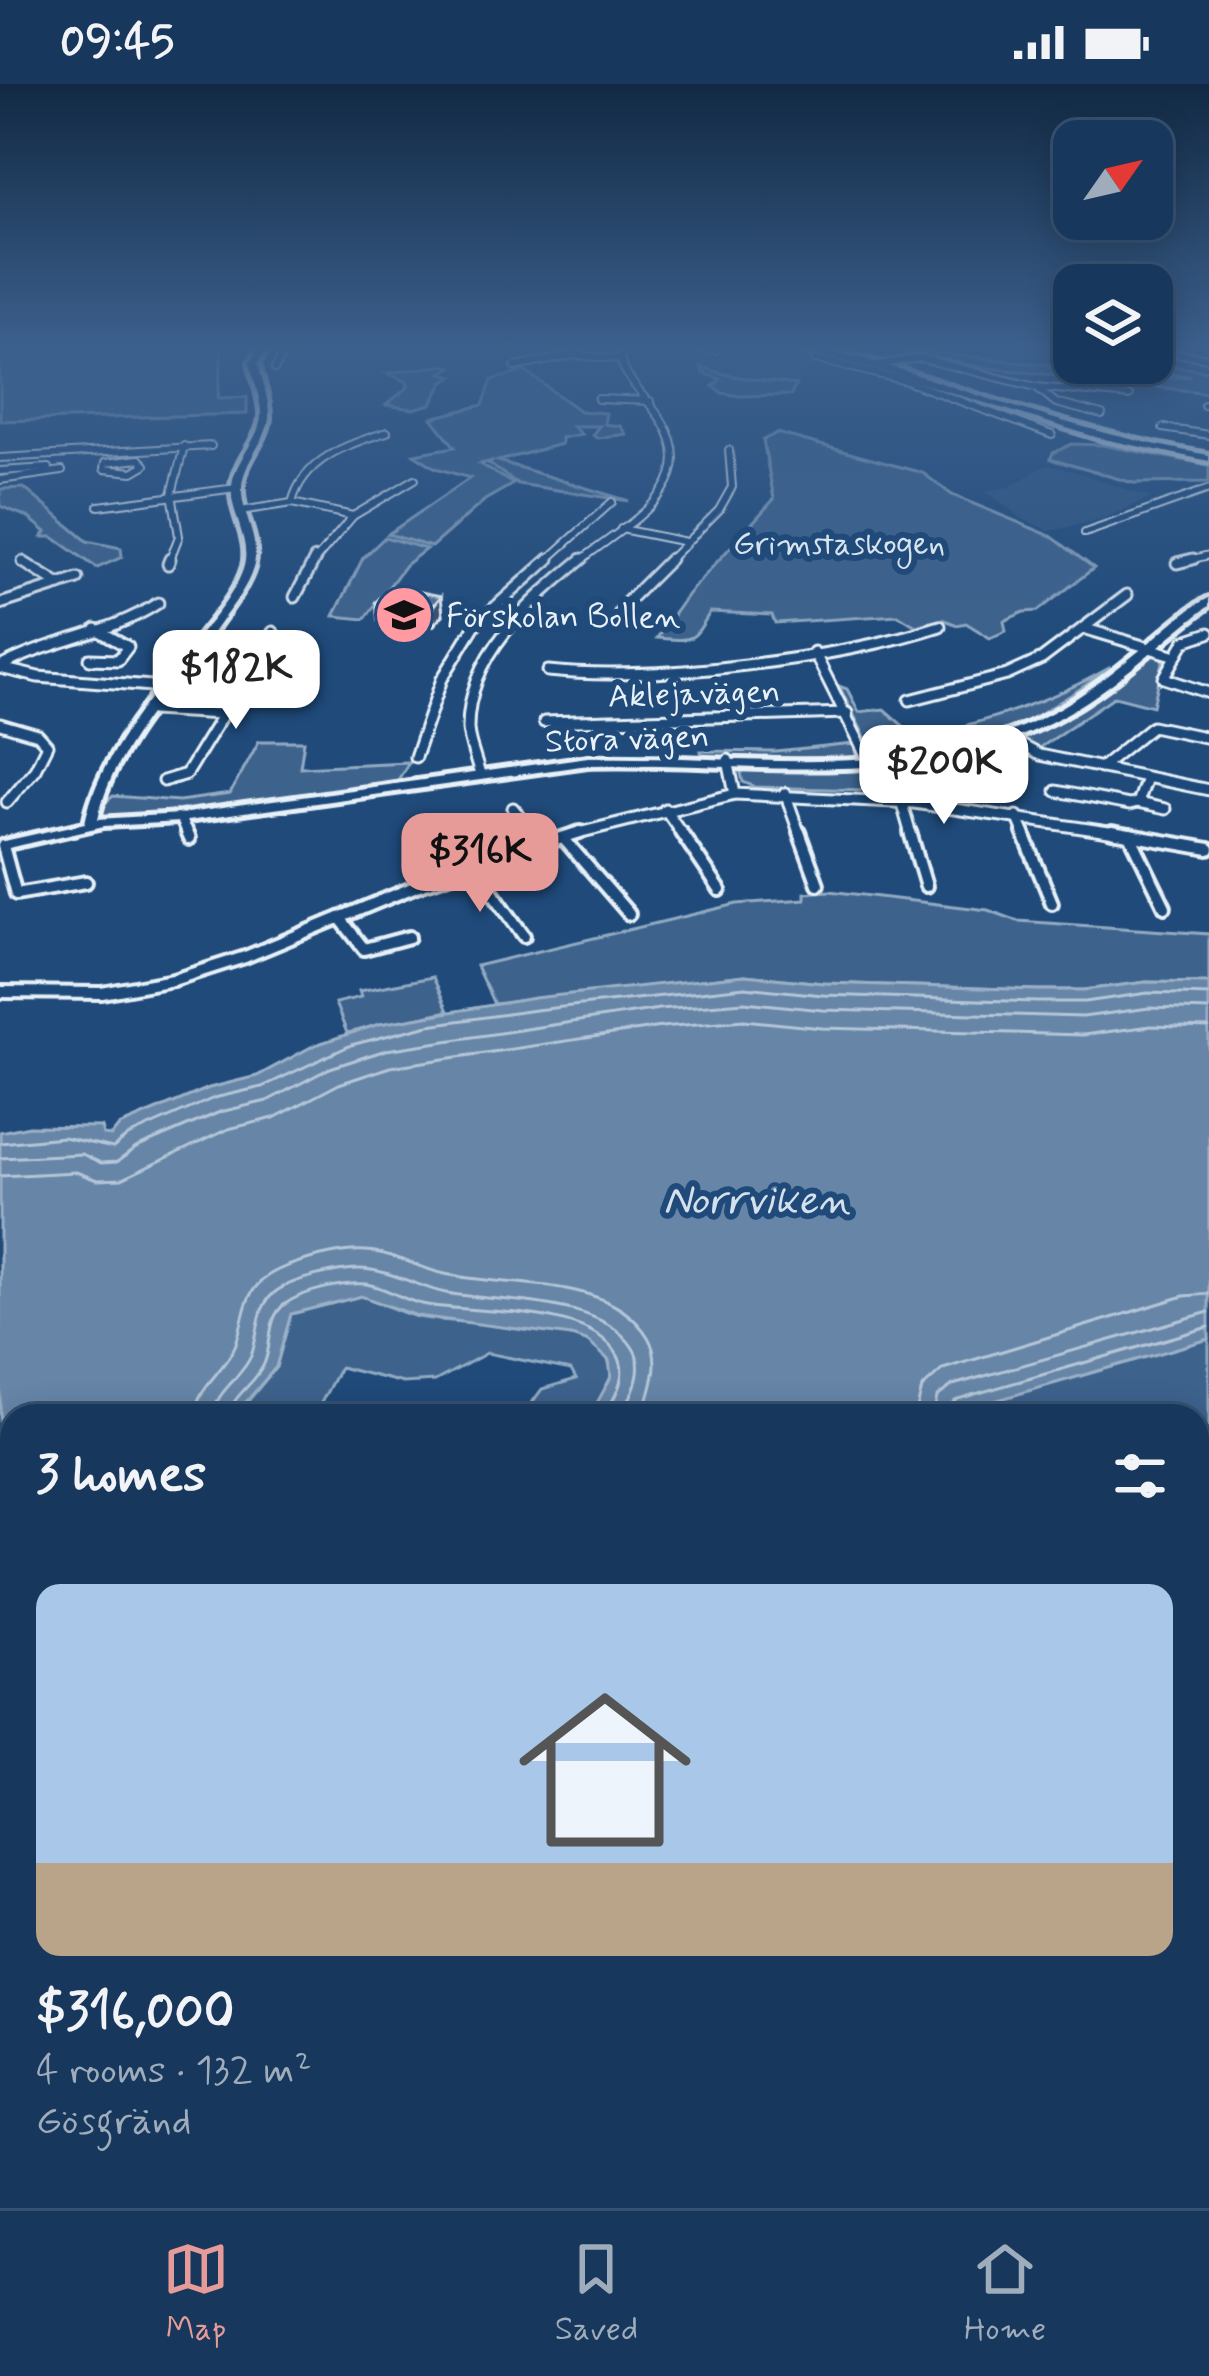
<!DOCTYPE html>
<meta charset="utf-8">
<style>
:root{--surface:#17385c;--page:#203f62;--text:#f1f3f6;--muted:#9eacbb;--line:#365272;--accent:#e69b98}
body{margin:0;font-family:Mynerve,sans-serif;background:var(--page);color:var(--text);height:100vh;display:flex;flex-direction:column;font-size:45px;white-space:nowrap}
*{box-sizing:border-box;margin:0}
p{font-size:39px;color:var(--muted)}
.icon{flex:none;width:66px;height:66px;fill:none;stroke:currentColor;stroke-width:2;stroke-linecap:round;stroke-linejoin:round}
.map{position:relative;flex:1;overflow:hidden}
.details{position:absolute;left:0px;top:1320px;width:1209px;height:804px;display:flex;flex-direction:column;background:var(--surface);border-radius:36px 36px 0 0;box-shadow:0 6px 30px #0003,0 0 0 3px var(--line)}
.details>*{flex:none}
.needle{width:78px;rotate:56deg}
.buttons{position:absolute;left:1053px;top:36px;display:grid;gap:24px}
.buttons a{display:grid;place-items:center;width:120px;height:120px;border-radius:24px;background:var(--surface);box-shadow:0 6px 30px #0003,0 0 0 3px var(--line);font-size:60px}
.price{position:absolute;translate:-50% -102px;padding:0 27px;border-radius:24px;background:#fff;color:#222;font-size:39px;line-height:78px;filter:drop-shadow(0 3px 6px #0008)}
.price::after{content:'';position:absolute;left:50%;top:72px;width:36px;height:27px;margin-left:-18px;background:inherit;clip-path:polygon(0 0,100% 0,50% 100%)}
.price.on{background:var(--accent);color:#111}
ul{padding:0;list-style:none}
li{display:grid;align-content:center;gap:24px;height:636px;padding:0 36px}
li+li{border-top:3px solid var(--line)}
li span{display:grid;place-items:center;height:372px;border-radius:24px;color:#555}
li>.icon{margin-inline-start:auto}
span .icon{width:216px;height:216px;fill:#fffc;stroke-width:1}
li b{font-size:51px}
h2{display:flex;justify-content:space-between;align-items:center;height:144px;padding:0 36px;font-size:51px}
.status{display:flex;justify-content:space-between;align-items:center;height:84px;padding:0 60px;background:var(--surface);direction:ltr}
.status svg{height:33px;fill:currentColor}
.menu{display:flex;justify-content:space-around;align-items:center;height:168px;border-top:3px solid var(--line);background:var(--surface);font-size:33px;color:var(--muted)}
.menu a{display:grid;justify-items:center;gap:6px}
.menu .on{color:var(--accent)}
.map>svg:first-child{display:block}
</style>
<div class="status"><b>09:45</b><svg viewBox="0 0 49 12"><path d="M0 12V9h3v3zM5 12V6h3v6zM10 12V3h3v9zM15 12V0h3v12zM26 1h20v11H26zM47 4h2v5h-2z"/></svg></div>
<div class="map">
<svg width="1209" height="2124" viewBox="0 0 1209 2124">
<rect width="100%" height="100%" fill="#1f4a7a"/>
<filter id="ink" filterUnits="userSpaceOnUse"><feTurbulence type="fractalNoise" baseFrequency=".00833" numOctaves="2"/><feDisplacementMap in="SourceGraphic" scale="24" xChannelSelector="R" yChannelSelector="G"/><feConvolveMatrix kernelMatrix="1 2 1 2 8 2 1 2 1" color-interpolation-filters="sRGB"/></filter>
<g filter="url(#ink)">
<!-- built -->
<g fill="#2e5683">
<polygon points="645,263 758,263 817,278 796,301 745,290 729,293 697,281 640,283 637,271"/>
<polygon points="1046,381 1074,387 1151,414 1100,436 1050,447 1024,436 985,407 1009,403"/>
</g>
<!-- green -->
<g fill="#3c628c" stroke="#92aac2" stroke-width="3">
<polygon points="0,263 218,263 222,270 218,314 247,313 247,330 0,337"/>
<polygon points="880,263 1174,294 1191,292 1089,283 1091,279 1149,279 1209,287 1209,309 981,283"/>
<polygon points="445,281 452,283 442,289 454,292 444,297 432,320 413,325 386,321 408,303 407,298 387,289"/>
<path d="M701,283C733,294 761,296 796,301L791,311L739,312L722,309L713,302L721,295L703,289Z"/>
<polygon points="525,287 580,327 606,329 604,340 620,342 626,350 597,354 592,351 599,342 572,342 581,350 561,354 561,360 498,377 629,417 518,400 489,380 493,377 480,380 513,400 485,416 431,463 388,450 470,394 436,384 414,370 455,363 432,334 483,321 492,296"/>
<path d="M777,349L923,389L952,411L1051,452L1094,484L1038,527L1024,528L1004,537L1006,547L990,554L966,539L957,541L943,535L916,542L898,531L775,539L772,531L710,528C692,559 693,557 657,554L688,510L774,415L763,356Z"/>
<polygon points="1072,360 1102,361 1209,381 1209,398 1133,399 1050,375 1053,369"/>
<polygon points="24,404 87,457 121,464 122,473 97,484 53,453 42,453 46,448 28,433 0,422 0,405"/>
<polygon points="385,453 426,465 405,481 365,535 334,532 363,474"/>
<path d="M1146,568L1164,573L1153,622L1115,612L1036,666L1021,656L1022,651C1068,630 1107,600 1146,568Z"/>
<path d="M1111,583C1032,642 986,661 887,674L873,669L839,602L847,605L859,628L884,625L917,654C987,637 1048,619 1111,583Z"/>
<path d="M259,657H304L300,683L409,678L398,696C305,714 199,744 103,731L98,725L113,712L179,717L230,710Z"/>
<polygon points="855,660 857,672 851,675 702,672 701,667 776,668"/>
<polygon points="1000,661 1009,662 1020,671 980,710 962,716 935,680 866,687 865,706 755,703 743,698 741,689 749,681 878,683"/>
<polygon points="829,807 988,826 1018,837 1209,850 1209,899 1146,898 1084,906 1037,906 823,899 745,891 494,920 476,882 737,820 805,815 805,809"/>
<polygon points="433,893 448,927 347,949 335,919 361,913 359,907"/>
<path d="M361,1212C379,1217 396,1227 414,1232C460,1244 578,1232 606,1273C620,1292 601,1315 590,1332H522L542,1305L576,1295L571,1286L487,1269L435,1297L403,1299L340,1283L314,1332L240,1327L276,1283L291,1230Z"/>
<polygon points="1198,1255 1209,1255 1209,2124 863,2124 863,2112 1197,2112 1197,1332 942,1332"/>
<polygon points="206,2112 475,2112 473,2124 168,2124 203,2117"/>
</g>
<!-- water -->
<polygon fill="#6685a7" stroke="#9ab0c7" stroke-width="3" points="745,891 823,899 1037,906 1084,906 1146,898 1209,899 1209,1255 942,1332 590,1332 611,1293 609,1276 587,1257 571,1252 417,1232 361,1212 291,1230 276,1283 234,1332 12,1332 12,1947 0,1976 0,1048 29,1042 101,1043 103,1051 111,1052 119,1042 209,1004 257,992 315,961 379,940 534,914"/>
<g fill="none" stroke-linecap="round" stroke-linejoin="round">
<!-- shore -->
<g stroke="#b4c6d8" stroke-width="3">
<polyline points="0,1059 63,1053 113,1064 128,1052 214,1014 262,1003 351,961 429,941 535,926 745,903 823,911 1037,918 1085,918 1148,909 1209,911"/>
<polyline points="0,1074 82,1070 101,1079 117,1078 136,1064 220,1028 267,1017 330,984 386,966 659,925 744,918 823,926 1083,933 1149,924 1209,926"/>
<polyline points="0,1092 76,1088 97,1096 122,1095 228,1045 274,1034 339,1000 390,983 661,943 744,936 822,944 1083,951 1151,942 1209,944"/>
<path d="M194,1332C198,1301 223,1289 235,1262C242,1246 242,1226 251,1210C257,1200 267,1191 278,1186C301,1176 341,1165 366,1167C394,1169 418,1184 445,1190C507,1205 609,1189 648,1253C663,1278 650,1307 643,1332"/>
<path d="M212,1332C217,1305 241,1295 251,1272C260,1249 255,1221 278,1206C296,1194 336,1186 357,1185C387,1184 417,1203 446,1209C498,1219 601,1212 633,1264C647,1286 631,1311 622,1332"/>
<path d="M227,1332C234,1310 255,1300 264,1280C273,1260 266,1234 285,1220C303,1207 343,1198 366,1200C387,1203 405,1218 427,1221C477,1230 591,1221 618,1272C629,1293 614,1314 604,1332"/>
<polyline points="915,1332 922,1304 943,1285 1184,1212 1209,1210"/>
<polyline points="933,1332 937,1313 953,1301 1209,1228"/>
<polyline points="948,1332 950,1321 958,1315 1209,1243"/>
</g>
<!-- minor-far3 casing -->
<g stroke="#e8f1f8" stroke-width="10">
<g id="minor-far3">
<polyline points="563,263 575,271 620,275"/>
<polyline points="697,263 716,266"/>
<polyline points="1152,266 1209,274"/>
<polyline points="815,275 906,297 1052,351"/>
<polyline points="877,281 920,274 1036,303 1129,312"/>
<polyline points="515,283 575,271"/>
<polyline points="275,285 287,263"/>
<polyline points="1036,303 1056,319 1102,331"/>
<polyline points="598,315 650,317"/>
<polyline points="1204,321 1209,322"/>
<polyline points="1163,344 1209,351"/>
<polyline points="0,374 211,362"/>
<polygon points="139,375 145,381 133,388 104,385 105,379"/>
<polyline points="0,387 49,384"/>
<polyline points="0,396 62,387"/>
<polyline points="292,419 353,432 314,478"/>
<polyline points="99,422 236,404"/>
<path d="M240,427L292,419C303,375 347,360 387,348"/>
<polyline points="353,432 415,395"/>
<polyline points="621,445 686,458"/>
<polyline points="1085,449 1209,405"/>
<polyline points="169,478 179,452 172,410 184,362"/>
<polyline points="545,478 612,418"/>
<path d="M579,478C623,441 705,405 662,337C649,316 627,298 620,275L626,263"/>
<polyline points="667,478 719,426 732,403 729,366"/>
<polyline points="1181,478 1209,471"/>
</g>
</g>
<!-- minor-far2 casing -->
<g stroke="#e8f1f8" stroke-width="15">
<g id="minor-far2">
<polyline points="23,478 60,501"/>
<polyline points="1177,479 1193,475"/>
<polyline points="168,480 170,475"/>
<polyline points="295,513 315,475"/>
<polyline points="0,520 78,495"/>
<polyline points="618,533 623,522 670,475"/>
<polyline points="1083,544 1173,571"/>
<polyline points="1209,549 1185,557 1164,594 1209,609"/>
<polyline points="814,568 870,680"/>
<polyline points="90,575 118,576 128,563 96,545"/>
<path d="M0,583C51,555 110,551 158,519"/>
<polyline points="0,584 38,593 165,603"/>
<path d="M548,587C654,598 839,575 940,542"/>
<polyline points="910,616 1007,591 1042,575 1127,511"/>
<polyline points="152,626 221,630"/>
<polyline points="544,638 847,629"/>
<polyline points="0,640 38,651 47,661 35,685 7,718"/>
<polyline points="1007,654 1039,671 1209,706"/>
<polyline points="415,673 442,595 475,541 549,475"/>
<polyline points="728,676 735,710 914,719 1129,751"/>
<polyline points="1100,684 1152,642 1209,654"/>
<path d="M480,691C476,676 469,659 468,645C467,571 531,517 582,475"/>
<polyline points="163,697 186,690 273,548"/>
<polyline points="1056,707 1129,721 1137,719 1146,694"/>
<polyline points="785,709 800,751"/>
<polyline points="900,713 911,751"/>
<polyline points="1137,719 1165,725"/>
<polyline points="513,724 535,751"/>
<polyline points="665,725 683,751"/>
<polyline points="1017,732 1025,751"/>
<polyline points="180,734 187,751"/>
<polyline points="570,751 735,710"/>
</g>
</g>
<!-- minor-far1 casing -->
<g stroke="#e8f1f8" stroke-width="18">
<g id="minor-far1">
<polyline points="186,748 189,755"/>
<polyline points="532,748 542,760"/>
<polyline points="681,748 720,806"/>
<polyline points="799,748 818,800"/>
<polyline points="910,748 926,802"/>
<polyline points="1023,748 1052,819"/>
<polyline points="1112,748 1209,765"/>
<polyline points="1130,751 1165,823"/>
<polyline points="564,755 629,830"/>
<polyline points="3,762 16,810 86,798"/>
<polyline points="474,782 524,852"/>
<polyline points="340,834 364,865 409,853"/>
<polyline points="0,908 102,909 173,896 245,873 419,801 580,748"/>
</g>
</g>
<!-- minor casing -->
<g stroke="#e8f1f8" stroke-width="27">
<polyline id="minor" points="27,2124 31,2112"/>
</g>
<!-- tertiary casing -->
<g stroke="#e8f1f8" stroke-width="10">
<g id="tertiary">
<path d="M260,263H268L258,279C261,295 270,317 269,334C267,357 244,376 242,402C240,430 262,456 253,484C247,504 232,522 220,539C178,598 112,663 98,735L180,730L588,673C736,669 911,702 1047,631C1085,612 1118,584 1151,557C1169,542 1188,524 1209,514V522C1158,560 1112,607 1055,636C915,710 740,676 588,681L180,738L104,742L0,766V758L85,739C99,668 157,608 199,552C215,532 237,507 244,482C251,454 229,429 232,401C235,376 259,356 261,333C262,317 253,295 250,279Z"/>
<path d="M784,263C846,263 924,294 983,313C1058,337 1131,358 1209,371V377L1099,354L891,290Z"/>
</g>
</g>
<!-- minor-far3 -->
<use href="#minor-far3" stroke="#1f4a7a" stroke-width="6"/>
<!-- minor-far2 -->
<use href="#minor-far2" stroke="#1f4a7a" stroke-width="9"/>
<!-- minor-far1 -->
<use href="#minor-far1" stroke="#1f4a7a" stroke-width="10"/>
<!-- minor -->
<use href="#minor" stroke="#1f4a7a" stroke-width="18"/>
<!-- tertiary -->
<use href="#tertiary" fill="#1f4a7a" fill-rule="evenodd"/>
</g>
<!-- wall -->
<polygon fill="#466384" stroke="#e8f1f8" stroke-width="3" points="441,512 443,531 434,541 378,537 376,518"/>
<!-- shaded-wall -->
<polygon fill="#39506b" stroke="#e8f1f8" stroke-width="3" points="441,512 443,531 434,541 433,522"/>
<!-- building -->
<polygon fill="#517399" stroke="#e8f1f8" stroke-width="3" points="391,502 441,512 433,522 376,518"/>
</g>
<!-- sky -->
<linearGradient id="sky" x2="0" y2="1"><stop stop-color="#112943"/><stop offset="0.47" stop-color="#3c608d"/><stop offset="1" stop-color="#3c608d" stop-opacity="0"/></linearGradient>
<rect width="1209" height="561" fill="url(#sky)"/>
<!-- icons -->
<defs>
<g id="school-disc" transform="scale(3)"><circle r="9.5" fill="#ff9aa2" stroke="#1f4a7a"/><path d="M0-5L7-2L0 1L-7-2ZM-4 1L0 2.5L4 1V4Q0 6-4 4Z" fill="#111"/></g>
</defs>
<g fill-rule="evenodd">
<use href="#school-disc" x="404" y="531"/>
</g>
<g text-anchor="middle" stroke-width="12" stroke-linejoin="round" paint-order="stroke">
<!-- far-park labels -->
<g font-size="33" fill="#d7e3ed" stroke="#1f4a7a">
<text x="839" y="470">Grimstaskogen</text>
</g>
<!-- far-poi labels -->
<g font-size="33" fill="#e8f1f8" stroke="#1f4a7a" text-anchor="start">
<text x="446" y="543">Förskolan Bollen</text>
</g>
<!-- far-street labels -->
<g font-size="33" fill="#e8f1f8" stroke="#1f4a7a">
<text transform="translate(694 608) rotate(-2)" y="12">Aklejavägen</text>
<text transform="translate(627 653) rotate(-2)" y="12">Stora vägen</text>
</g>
<!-- water labels -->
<g font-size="42" font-style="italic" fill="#d4e1ec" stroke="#1f4a7a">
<text x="757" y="1129">Norrviken</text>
</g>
</g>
</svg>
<div class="buttons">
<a><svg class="needle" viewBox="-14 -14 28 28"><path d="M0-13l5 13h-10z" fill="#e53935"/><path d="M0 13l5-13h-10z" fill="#9eacbb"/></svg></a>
<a><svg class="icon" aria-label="layers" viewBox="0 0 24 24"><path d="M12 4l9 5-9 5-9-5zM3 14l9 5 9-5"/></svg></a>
</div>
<b class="price" style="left:236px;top:648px">$182K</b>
<b class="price" style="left:944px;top:743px">$200K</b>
<b class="price on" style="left:480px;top:831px">$316K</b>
<section class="details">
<h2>3 homes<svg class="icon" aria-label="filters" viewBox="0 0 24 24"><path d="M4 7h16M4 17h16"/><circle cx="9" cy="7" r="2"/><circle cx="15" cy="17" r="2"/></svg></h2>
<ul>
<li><span style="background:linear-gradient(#a9c7e8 75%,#b9a48a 0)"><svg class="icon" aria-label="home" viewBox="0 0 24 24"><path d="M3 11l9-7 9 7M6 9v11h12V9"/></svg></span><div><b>$316,000</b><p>4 rooms · 132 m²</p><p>Gösgränd</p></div></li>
</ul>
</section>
</div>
<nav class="menu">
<a class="on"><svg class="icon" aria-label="map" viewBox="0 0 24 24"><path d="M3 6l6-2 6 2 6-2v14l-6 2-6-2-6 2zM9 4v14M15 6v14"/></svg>Map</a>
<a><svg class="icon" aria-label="saved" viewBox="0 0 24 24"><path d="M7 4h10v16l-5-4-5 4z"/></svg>Saved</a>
<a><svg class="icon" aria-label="home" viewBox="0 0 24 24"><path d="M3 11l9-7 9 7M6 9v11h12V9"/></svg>Home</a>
</nav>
